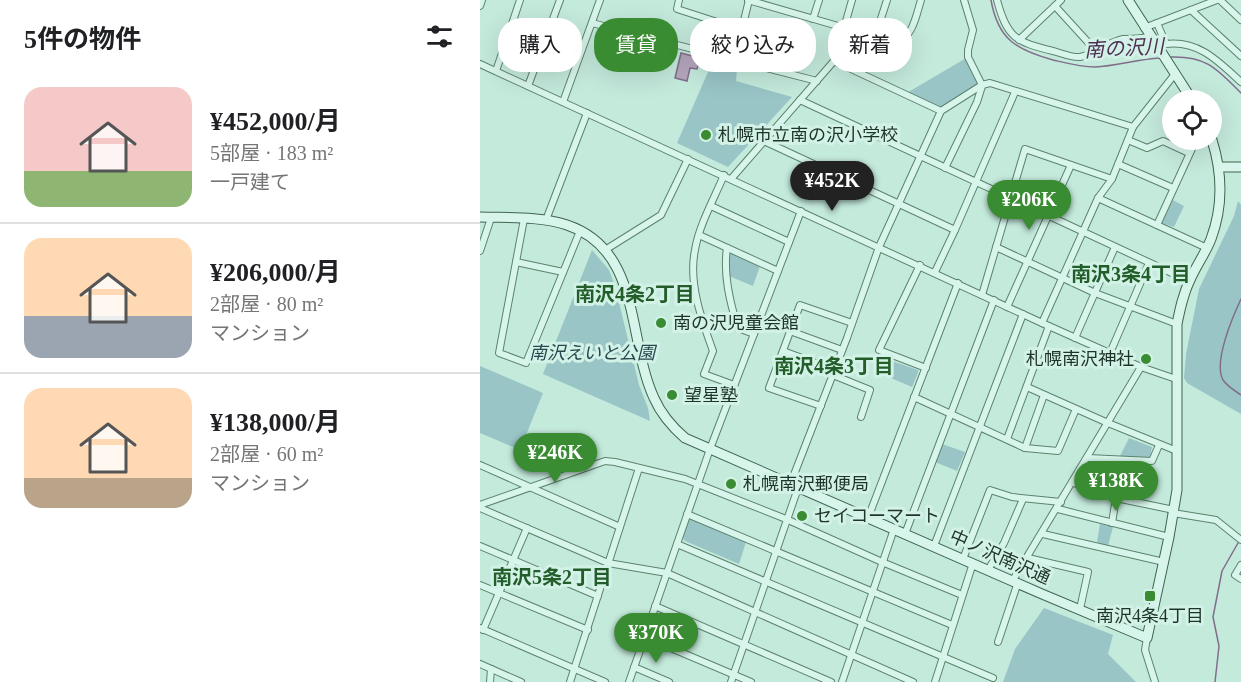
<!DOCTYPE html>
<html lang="ja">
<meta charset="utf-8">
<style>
:root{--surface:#fff;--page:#f6f6f6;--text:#202124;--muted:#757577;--line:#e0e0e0;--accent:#398c32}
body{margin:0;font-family:"Times New Roman","Noto Sans JP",serif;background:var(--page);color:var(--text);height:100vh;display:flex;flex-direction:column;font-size:22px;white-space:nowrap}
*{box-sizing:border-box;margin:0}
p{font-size:20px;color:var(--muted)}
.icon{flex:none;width:33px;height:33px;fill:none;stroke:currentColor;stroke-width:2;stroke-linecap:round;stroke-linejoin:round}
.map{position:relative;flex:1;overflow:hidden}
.sheet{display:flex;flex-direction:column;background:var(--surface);width:480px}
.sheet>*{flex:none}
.hud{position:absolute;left:18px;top:18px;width:570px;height:54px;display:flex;gap:12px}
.fabs{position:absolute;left:682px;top:90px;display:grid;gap:12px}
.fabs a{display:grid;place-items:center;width:60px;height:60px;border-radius:50%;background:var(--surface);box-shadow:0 6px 24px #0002;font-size:30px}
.price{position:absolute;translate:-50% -51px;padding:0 14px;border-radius:21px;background:var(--accent);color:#fff;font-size:20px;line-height:39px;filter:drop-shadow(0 2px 3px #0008)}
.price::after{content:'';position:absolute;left:50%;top:36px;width:18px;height:14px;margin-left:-9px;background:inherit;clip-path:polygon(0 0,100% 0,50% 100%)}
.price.active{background:#222;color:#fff}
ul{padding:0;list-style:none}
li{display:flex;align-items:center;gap:18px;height:150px;padding:0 24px}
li+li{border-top:2px solid var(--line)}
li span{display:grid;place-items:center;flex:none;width:168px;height:120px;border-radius:18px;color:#555}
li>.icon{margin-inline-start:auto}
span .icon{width:72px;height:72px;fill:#fffc;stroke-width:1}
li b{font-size:26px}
h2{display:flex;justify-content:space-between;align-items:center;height:72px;padding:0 24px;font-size:26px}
.tag{padding:0 21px;border-radius:24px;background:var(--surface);box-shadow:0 6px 24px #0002;font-size:21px;line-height:54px}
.tag.active{background:var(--accent);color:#fff}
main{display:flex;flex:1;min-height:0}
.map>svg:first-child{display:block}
</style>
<main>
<section class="sheet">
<h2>5件の物件<svg class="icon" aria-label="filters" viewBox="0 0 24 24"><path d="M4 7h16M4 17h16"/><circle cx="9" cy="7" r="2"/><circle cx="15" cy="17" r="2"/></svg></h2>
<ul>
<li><span style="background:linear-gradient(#f6c9c9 70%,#8fb573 0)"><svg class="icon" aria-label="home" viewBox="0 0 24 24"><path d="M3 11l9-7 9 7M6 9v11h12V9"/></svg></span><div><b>¥452,000/月</b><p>5部屋 · 183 m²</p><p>一戸建て</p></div></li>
<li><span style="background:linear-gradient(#ffd9b3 65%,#9aa5b1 0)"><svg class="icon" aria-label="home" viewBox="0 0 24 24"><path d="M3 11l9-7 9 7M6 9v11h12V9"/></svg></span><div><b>¥206,000/月</b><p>2部屋 · 80 m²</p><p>マンション</p></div></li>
<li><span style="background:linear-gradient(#ffd9b3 75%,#b9a48a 0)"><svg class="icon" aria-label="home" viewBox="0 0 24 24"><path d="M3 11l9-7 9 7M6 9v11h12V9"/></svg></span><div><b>¥138,000/月</b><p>2部屋 · 60 m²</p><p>マンション</p></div></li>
</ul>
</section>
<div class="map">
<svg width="761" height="682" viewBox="0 0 761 682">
<rect width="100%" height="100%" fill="#c4eadc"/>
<!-- green -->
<g fill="#99c5c7">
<polygon points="488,57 502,85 461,111 425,94"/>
<polygon points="238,66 257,69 256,81 312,97 248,167 197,143 228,72"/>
<polygon points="693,200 704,206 694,227 682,223"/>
<polygon points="758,201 761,205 761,414 707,383 704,378 706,354 719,289 754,216"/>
<polygon points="112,250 129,270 135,286 159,385 168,408 170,421 63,374"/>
<polygon points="250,252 280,266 273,286 249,276"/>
<polygon points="409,360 438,370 438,373 432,387 404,375"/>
<polygon points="0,366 63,393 40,450 0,433"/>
<polygon points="649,438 672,447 670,458 640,456"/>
<polygon points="462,444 485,452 477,471 455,462"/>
<polygon points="212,519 266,542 259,564 205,541 203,538 209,520"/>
<polygon points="620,524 633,527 628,546 617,542"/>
<polygon points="564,608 633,635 628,654 656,682 523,682 535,649"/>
</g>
<!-- water -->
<polygon fill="#b5a6bd" stroke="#816e8b" stroke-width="1.5" points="201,53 220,58 217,69 210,68 207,81 195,78"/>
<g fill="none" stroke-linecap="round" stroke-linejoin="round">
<!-- stream -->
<g stroke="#816e8b" stroke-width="1.5">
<path d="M511,0C518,40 537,50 573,60C586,63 601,67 615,67C637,66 658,59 680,58"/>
<path d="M691,57C727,56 737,69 761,93"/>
<path d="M761,299C753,316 733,362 743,380C747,386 755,391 761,395"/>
<polyline points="735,682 739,646 733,617 742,571 758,543"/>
</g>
<!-- street casing -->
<g stroke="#5c836e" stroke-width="8">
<g id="street">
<polyline points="199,0 197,9 262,30"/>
<path d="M268,0L417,43C433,36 436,16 441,0"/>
<polyline points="484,0 493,30 488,50 488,57 502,85 510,83 653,127 695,74"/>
<path d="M517,0C527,38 536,42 573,51C581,53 592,58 600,57C615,54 628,42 643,39C653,38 660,40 670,36"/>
<polyline points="740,0 761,20"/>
<polyline points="0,6 2,0"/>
<polyline points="575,6 616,51"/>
<polyline points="711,10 761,56"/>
<polyline points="333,19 339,0"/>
<polyline points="112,23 337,81"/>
<path d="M677,23L686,44C719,40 739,62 761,82"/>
<polyline points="364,28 372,0"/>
<polyline points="664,28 737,0"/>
<polyline points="395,37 407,0"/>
<polyline points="539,40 581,0"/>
<polyline points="254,61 269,0"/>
<polyline points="0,64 562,323 661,367 696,379"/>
<polyline points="16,71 40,0"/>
<polyline points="48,86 80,0"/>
<polyline points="320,100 709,281"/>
<polyline points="83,102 120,0"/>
<polyline points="648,140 667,148 683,141 709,153"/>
<polyline points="284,141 475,230"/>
<polyline points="638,164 693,188"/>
<polyline points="465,168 497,102 502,86"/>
<path d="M244,175C234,199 219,225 215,250C208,283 222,321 233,351L224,374L254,385"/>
<polyline points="251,179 354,61 461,111"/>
<polyline points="618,198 727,248"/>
<polyline points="231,206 309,242"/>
<polyline points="44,219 19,353 46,363 100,231"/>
<polyline points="66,220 107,113"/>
<polyline points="677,225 716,140"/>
<polyline points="219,235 298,271"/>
<polyline points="516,247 615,293 697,324"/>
<path d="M247,248C243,275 250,303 258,328L274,334"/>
<polyline points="125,250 181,215 208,159"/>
<polyline points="0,251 11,218"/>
<polyline points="36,262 83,272"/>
<polyline points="440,265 399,350 446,368"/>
<polyline points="455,272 475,230 535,92"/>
<polyline points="502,295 545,149 632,179"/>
<polyline points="527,307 591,165"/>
<polyline points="562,323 618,198 632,179 653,127"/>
<polyline points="310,331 362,350"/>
<polyline points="595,338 635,247"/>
<polyline points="303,351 355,370"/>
<polyline points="630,353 669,263"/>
<polyline points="353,375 390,390 381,417"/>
<polyline points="547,387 628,423 697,451"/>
<polyline points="434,397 545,448 578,451 596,409"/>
<polyline points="341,406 289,388 320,305 372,323"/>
<polyline points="527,439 569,326"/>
<polyline points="545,448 564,395"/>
<polyline points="608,458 672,461 679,445"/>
<polyline points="0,465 140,527"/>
<polyline points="593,483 637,491 636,498"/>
<polyline points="310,485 367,338 399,247 461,111 502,85"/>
<polyline points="0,505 125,461 135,462 205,479 306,519 402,562 482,595"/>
<polyline points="0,508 128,563 187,573 433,682"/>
<polyline points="578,509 689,537"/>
<polyline points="693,513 736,520 761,540"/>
<polyline points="207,514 472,625"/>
<polyline points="388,518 478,283"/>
<polyline points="632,523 636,498 694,510"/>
<polyline points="425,534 514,300"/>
<polyline points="563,534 684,562"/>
<polyline points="197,544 513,678"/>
<polyline points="0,546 118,596"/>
<polyline points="454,546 543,314"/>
<polyline points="548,558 608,572 600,609"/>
<polyline points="483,559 510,490 532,497 581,502"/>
<polyline points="761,565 755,575 761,579"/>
<polyline points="508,570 524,543 543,499"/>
<polyline points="533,580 661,367"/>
<polyline points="0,585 108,630"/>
<polyline points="175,606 351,682"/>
<polyline points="0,628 125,682"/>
<polyline points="3,630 47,528"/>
<polyline points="165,637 271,682"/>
<polyline points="667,638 665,650 675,682"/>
<polyline points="518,642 538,582"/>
<polyline points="0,664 41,682"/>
<polyline points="154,667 189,682"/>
<polyline points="10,682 11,669"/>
<polyline points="90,682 159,468"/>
<polyline points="149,682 230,449 321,211"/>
<polyline points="251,682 318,488"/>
<polyline points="362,682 414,529"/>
<polyline points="455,682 493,563"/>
</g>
</g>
<!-- secondary casing -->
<g stroke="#3f654f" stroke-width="11">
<g id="secondary">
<polyline points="648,0 712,100"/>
<polyline points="739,167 761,167"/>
<path d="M0,217C28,218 60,216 87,225C162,250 147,340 174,398C181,414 191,426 205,438L562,594L667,638L689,537L697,490V324C700,309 703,294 710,280C716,266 725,254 731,239C743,207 742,172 732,140"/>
</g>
</g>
<!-- street -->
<use href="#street" stroke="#d7f5ea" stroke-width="6"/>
<!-- secondary -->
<use href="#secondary" stroke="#d7f5ea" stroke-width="9"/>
</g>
<!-- markers -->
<g fill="#398c32" stroke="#d3f2e7" stroke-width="2">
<circle cx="226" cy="135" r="6"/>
<circle cx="181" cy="323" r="6"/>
<circle cx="666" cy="359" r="6"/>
<circle cx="192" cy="395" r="6"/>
<circle cx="251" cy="484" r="6"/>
<circle cx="322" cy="516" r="6"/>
<rect x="664" y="590" width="12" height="12" rx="3"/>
</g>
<g text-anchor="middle" stroke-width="6" stroke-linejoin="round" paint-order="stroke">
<!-- poi labels -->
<g font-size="18" fill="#1f3428" stroke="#d3f2e7" text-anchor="start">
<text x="238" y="141">札幌市立南の沢小学校</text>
<text x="193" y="329">南の沢児童会館</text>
<text x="654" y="365" text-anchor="end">札幌南沢神社</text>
<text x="204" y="401">望星塾</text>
<text x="263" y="490">札幌南沢郵便局</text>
<text x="334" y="522">セイコーマート</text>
<text x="670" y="622" text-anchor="middle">南沢4条4丁目</text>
</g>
<!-- park labels -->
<g font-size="18" font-style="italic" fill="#27484f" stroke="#d3f2e7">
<text x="112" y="359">南沢えいと公園</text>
</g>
<!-- street labels -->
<g font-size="18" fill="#1f3428" stroke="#d3f2e7">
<text transform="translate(520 557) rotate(24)" y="6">中ノ沢南沢通</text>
</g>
<!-- water labels -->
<g font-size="20" font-style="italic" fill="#4e3053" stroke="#d3f2e7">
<text transform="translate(644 48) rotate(-3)" y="7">南の沢川</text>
</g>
<!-- neighbourhood labels -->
<g font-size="20" font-weight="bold" fill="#225d2a" stroke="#d3f2e7">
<text x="651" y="281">南沢3条4丁目</text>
<text x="155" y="301">南沢4条2丁目</text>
<text x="354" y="373">南沢4条3丁目</text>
<text x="72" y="584">南沢5条2丁目</text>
</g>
</g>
</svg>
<div class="fabs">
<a><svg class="icon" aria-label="locate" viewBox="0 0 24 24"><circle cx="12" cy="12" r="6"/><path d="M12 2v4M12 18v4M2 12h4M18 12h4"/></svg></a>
</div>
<b class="price active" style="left:352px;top:212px">¥452K</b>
<b class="price" style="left:549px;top:231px">¥206K</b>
<b class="price" style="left:75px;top:484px">¥246K</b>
<b class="price" style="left:636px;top:512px">¥138K</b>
<b class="price" style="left:176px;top:664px">¥370K</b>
<div class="hud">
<a class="tag">購入</a>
<a class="tag active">賃貸</a>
<a class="tag">絞り込み</a>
<a class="tag">新着</a>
</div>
</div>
</main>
